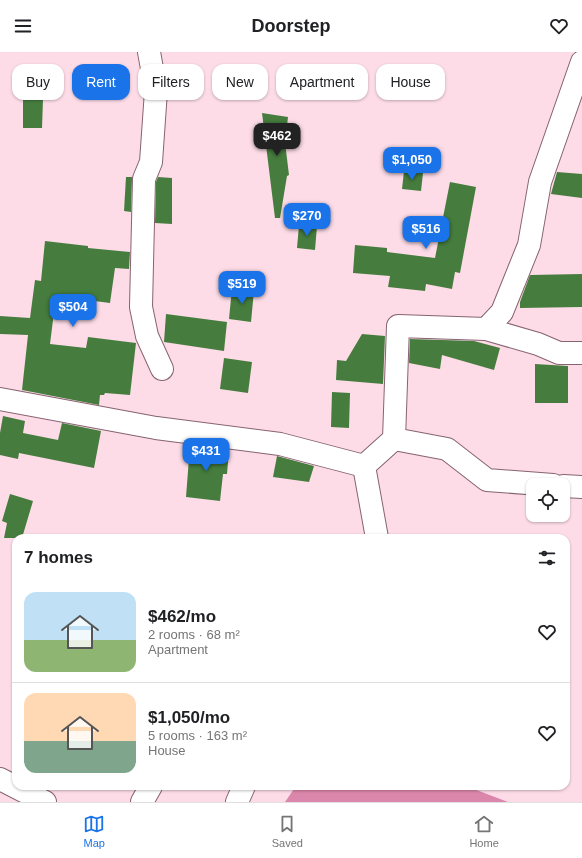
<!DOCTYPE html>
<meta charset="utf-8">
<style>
:root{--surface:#fff;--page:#f6f6f6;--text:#202124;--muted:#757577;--line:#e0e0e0;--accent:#1a73e8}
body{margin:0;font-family:Helvetica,sans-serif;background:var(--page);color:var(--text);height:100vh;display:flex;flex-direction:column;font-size:15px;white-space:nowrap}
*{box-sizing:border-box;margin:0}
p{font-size:13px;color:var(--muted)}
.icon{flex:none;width:22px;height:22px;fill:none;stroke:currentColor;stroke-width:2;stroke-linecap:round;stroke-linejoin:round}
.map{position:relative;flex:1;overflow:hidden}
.details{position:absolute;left:12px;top:482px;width:558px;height:256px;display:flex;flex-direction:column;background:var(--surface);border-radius:12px;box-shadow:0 1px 3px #0004}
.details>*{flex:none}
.hud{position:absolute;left:12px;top:12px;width:558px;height:36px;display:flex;gap:8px}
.buttons{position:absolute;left:526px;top:426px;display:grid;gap:8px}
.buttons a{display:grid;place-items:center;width:44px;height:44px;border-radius:8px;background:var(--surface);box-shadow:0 1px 3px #0004;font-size:20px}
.price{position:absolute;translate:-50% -34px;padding:0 9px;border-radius:8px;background:var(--accent);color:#fff;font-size:13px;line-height:26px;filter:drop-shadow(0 1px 2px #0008)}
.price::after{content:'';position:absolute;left:50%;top:24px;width:12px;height:9px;margin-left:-6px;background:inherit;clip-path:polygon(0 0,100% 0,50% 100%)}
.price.current{background:#222;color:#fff}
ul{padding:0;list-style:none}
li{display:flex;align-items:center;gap:12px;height:100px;padding:0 12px}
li+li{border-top:1px solid var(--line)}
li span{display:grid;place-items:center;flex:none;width:112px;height:80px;border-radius:12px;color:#555}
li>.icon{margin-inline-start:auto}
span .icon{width:48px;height:48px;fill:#fffc;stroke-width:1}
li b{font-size:17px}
h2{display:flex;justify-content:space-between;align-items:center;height:48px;padding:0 12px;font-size:17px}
.pill{padding:0 14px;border-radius:12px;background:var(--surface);box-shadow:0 1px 3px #0004;font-size:14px;line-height:36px}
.pill.current{background:var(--accent);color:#fff}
header{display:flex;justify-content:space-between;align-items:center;height:52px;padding:0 12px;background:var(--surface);font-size:18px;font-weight:800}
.dock{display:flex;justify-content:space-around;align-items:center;height:56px;border-top:1px solid var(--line);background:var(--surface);font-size:11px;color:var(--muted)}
.dock a{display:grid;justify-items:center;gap:2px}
.dock .current{color:var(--accent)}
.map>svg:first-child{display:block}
</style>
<header><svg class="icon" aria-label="menu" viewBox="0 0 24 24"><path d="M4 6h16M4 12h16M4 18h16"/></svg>Doorstep<svg class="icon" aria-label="heart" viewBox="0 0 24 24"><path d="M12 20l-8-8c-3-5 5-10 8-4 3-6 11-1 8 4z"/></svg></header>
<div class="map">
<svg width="582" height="750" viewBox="0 0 582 750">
<rect width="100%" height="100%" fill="#fddce8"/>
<!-- water -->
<polygon fill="#db87ab" points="296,734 466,734 508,750 285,750"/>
<!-- building -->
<g fill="#467d3e">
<polygon points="23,46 43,47 42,76 23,76"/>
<polygon points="262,61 288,65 286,83 284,82 289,123 287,124 280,166 275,166"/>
<polygon points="404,119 423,121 421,139 402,137"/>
<polygon points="557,120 582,122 582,146 551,142"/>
<polygon points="126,125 132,125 131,160 124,159"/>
<polygon points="158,125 172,126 172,172 155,171 156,130"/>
<polygon points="450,130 476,135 460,221 455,220 452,237 426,232 425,239 388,235 390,224 353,221 355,193 387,196 387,200 435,206"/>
<polygon points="299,173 317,174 315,198 297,196"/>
<polygon points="45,189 88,194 88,196 130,200 129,217 115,216 110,251 56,244 50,292 86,296 88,285 136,291 130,343 105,341 104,343 100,343 99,353 22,338 28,283 0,282 0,264 30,266 35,228 41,229"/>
<polygon points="582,222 582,255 520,256 520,250 530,223"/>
<polygon points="232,236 254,238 251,270 229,267"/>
<polygon points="166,262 227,270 224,299 164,290"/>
<polygon points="362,282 385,284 383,332 336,328 337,308 346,309"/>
<polygon points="410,287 474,289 500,296 494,318 442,303 440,317 409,311"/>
<polygon points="224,306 252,310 248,341 220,337"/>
<polygon points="535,312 568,314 568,351 535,351"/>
<polygon points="332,340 350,341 349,376 331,375"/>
<polygon points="3,364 25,369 23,381 58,388 62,371 101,379 94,416 19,401 18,407 0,403 0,381"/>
<polygon points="190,393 229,398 227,422 223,422 220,449 186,445"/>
<polygon points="277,404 314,414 309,430 273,425"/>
<polygon points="10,442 33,449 22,486 4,486 7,471 2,469"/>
</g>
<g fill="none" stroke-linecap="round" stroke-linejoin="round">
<!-- minor casing -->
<g stroke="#866371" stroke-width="24">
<g id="minor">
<polyline points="149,0 156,39 151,110 144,127 141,255 147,284 162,317"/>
<polyline points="486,277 538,292 559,301 582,301"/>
<polyline points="0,347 156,376 280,392 364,414"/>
<polyline points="394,387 447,397 487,428 553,433"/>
<polyline points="364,414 394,387 398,274 486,277 502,260 529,193 540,130 582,10"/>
<polyline points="364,414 377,486"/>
<polyline points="563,434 582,435"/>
<polyline points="0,727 45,750"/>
<polyline points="142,750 151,734"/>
<polyline points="237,750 244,734"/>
</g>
</g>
<!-- minor -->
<use href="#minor" stroke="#fff" stroke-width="22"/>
</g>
</svg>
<div class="buttons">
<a><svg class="icon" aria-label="locate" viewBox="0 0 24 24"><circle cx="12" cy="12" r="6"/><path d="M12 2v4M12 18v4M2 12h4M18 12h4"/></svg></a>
</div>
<b class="price current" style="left:277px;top:105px">$462</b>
<b class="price" style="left:412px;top:129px">$1,050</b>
<b class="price" style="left:307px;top:185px">$270</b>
<b class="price" style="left:426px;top:198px">$516</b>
<b class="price" style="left:242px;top:253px">$519</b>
<b class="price" style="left:73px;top:276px">$504</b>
<b class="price" style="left:206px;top:420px">$431</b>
<div class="hud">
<a class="pill">Buy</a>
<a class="pill current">Rent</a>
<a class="pill">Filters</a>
<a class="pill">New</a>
<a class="pill">Apartment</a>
<a class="pill">House</a>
</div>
<section class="details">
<h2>7 homes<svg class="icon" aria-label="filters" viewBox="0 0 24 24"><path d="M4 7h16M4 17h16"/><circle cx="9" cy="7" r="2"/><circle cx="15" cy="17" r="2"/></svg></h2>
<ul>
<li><span style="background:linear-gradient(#bfe0f5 60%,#8fb573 0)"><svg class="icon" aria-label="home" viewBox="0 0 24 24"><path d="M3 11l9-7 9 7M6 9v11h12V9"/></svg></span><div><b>$462/mo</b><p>2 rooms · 68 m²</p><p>Apartment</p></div><svg class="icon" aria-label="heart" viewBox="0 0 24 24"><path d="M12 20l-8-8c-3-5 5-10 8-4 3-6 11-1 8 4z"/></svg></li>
<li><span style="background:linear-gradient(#ffd9b3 60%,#7fa58c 0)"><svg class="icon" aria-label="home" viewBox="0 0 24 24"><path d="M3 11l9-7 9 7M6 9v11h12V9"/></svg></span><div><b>$1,050/mo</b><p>5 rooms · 163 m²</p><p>House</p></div><svg class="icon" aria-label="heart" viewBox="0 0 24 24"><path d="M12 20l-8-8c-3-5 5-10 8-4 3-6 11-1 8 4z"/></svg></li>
</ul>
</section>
</div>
<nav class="dock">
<a class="current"><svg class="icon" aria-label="map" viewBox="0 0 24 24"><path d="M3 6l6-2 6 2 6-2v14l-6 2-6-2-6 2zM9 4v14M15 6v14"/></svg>Map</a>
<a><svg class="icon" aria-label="saved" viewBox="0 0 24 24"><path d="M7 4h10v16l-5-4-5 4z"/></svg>Saved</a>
<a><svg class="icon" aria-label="home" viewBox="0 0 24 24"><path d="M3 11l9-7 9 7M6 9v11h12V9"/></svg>Home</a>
</nav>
